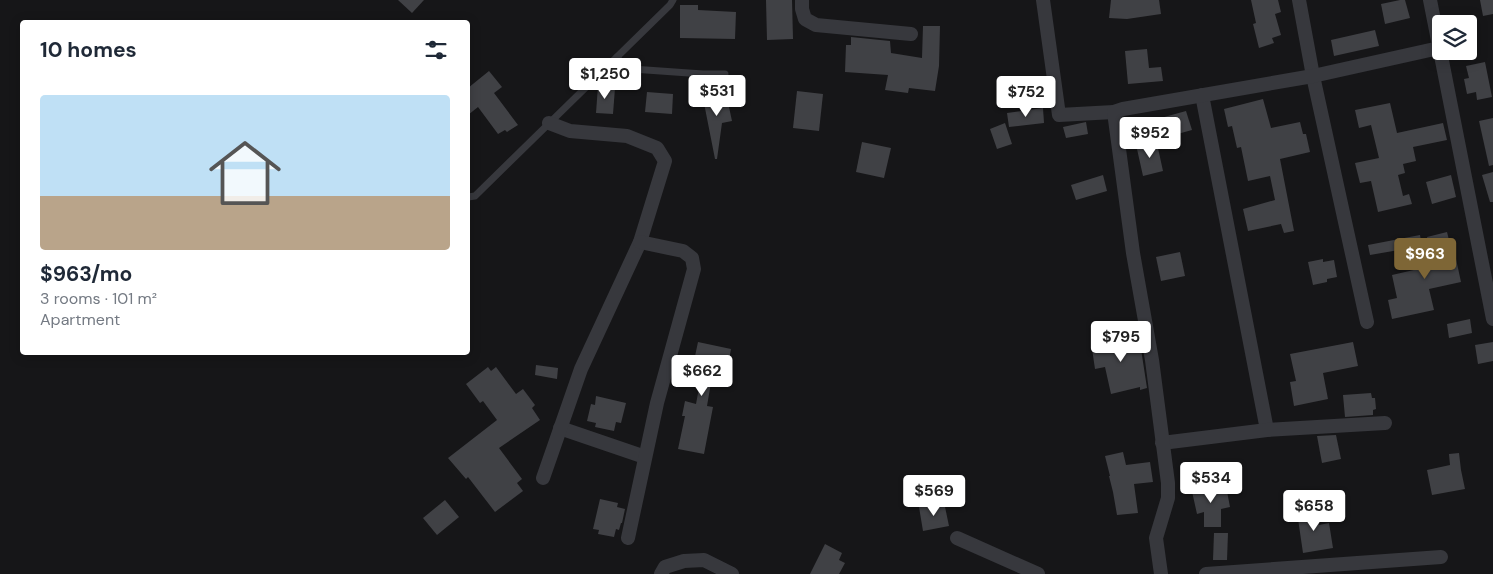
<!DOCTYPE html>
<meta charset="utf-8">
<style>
:root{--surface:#fff;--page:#f2f2f3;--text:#1f2937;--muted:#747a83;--accent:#7e6636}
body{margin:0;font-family:"DM Sans",sans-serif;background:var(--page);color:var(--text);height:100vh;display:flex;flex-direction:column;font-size:19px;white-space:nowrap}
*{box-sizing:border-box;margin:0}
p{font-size:16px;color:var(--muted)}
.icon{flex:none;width:28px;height:28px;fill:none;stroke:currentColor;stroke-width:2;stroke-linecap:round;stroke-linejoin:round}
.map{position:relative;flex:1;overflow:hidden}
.details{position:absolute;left:20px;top:20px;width:450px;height:335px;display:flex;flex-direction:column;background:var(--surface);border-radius:5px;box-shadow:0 2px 12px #0003}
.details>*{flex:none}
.controls{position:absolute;left:1432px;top:15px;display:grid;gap:10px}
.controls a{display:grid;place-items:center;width:45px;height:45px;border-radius:5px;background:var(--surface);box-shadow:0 2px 12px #0003;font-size:25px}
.price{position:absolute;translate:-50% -42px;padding:0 11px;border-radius:5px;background:#fff;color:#222;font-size:16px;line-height:32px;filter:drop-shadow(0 1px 2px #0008)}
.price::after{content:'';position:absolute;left:50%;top:30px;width:15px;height:11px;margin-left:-8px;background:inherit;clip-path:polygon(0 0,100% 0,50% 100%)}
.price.current{background:var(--accent);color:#fff}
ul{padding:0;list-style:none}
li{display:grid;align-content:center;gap:10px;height:265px;padding:0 20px}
li span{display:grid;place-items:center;height:155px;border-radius:5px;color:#555}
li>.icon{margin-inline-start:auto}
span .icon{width:90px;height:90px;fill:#fffc;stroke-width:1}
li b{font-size:21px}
h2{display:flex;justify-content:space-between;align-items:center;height:60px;padding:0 20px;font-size:21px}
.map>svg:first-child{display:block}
</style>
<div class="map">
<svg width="1493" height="574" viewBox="0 0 1493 574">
<rect width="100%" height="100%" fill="#161618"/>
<!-- building -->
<g fill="#404145">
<polygon points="398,0 424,0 412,13"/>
<polygon points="766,0 792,0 793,39 767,40"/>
<polygon points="1111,0 1159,0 1161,14 1127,19 1109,18"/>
<polygon points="1251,0 1278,0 1281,12 1275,14 1281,35 1272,38 1274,43 1259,48 1253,24 1256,23"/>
<polygon points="1400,0 1405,0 1410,18 1385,24 1381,4"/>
<polygon points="1480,0 1493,0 1493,14 1483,16"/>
<polygon points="680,5 698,5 698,10 736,12 735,39 680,38"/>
<polygon points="923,26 940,26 939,66 935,91 909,88 908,93 885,90 888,75 845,72 846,45 851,45 851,37 890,41 891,53 922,58"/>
<polygon points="1375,30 1379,46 1334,56 1331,40"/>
<polygon points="1147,49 1149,68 1161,67 1163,81 1128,84 1125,51"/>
<polygon points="1485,62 1492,97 1477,100 1476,92 1467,94 1464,79 1469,78 1466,66"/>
<polygon points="489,71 502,87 494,93 518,125 507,132 505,130 498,134 478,107 468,115 468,88"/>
<polygon points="598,86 615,88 613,114 596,113"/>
<polygon points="797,91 823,94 819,131 793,128"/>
<polygon points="647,92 673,94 672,114 645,112"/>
<polygon points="726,93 732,121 722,123 717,159 715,159 703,98"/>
<polygon points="1263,99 1271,128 1300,122 1303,134 1306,134 1310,152 1280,159 1294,231 1284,233 1281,224 1248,231 1243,209 1275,200 1270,176 1248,181 1241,147 1237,148 1232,126 1228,127 1224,109"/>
<polygon points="1390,103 1397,133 1443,123 1447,140 1413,147 1416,161 1403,164 1405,173 1398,175 1403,196 1409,194 1412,204 1378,212 1371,181 1360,183 1355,163 1379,158 1371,125 1359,128 1355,110"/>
<polygon points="1043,108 1044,123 1009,127 1007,113"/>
<polygon points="1186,111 1192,130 1163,138 1157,119"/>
<polygon points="1493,118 1493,165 1489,166 1479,121"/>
<polygon points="1086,122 1088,134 1066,138 1063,127"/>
<polygon points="1005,123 1012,144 997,149 990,129"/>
<polygon points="1156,139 1163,171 1143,176 1137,149 1147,147 1145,142"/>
<polygon points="862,142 891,148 884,178 856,172"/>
<polygon points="1493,172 1493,202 1490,202 1482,175"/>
<polygon points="1103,175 1107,191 1076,200 1071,185"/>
<polygon points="1451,175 1456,197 1432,204 1426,182"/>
<polygon points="1447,232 1454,260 1456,259 1461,282 1429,289 1434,310 1392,319 1388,300 1397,298 1392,275 1418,269 1418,266 1433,264 1427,237"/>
<polygon points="1420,235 1422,246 1370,255 1368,245"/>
<polygon points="1180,252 1185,276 1161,281 1156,257"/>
<polygon points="1323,259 1323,262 1334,260 1337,277 1327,279 1327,282 1313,285 1308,262"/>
<polygon points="1470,319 1472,333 1449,338 1447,324"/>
<polygon points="1139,336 1147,388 1140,390 1140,387 1111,394 1105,367 1095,369 1091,342 1122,337 1123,339"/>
<polygon points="698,342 731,349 727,371 716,369 715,372 713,371 707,406 713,407 704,454 678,449 685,416 682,416 685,401 696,404 701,377 691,375"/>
<polygon points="1353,342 1358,366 1323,373 1328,399 1294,406 1290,382 1296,381 1290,354"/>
<polygon points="1493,342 1493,361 1478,364 1475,345"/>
<polygon points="536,365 558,368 557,379 535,375"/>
<polygon points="488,367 491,371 496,367 516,394 523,389 535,405 532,408 540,420 499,448 522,479 517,483 523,491 495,512 468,477 466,479 448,458 497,420 483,401 480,403 466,384"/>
<polygon points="1371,393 1372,398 1375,398 1376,409 1373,410 1373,415 1345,417 1343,395"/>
<polygon points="596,396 626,403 621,423 616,422 614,431 595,427 596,423 587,421 591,404 595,405"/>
<polygon points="1336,435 1341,459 1322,463 1317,436"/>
<polygon points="1123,452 1126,465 1150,462 1153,482 1134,484 1138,513 1117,515 1113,492 1109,476 1110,476 1105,456"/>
<polygon points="1459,453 1461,470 1465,489 1432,495 1427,470 1450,465 1449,454"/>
<polygon points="1203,484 1204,491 1226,486 1230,507 1221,509 1221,527 1204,527 1204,512 1197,514 1191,487"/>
<polygon points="600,499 618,503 617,507 625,509 622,523 621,523 619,530 616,529 614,537 598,534 599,530 593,529"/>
<polygon points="445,500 459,517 437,535 423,518"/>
<polygon points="944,502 949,526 923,531 919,507"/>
<polygon points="1316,509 1319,525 1329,523 1333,548 1303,553 1297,512"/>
<polygon points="1214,533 1228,533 1227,560 1213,560"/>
<polygon points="825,544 842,553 839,560 845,563 839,574 810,574"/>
</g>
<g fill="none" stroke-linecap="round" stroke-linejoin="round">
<!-- service -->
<g stroke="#37383d" stroke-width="7">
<polyline points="617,57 622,64 632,69 703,74 725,74"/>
<polyline points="468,197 475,196 670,5 673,0"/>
</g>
<!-- minor -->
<g stroke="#37383d" stroke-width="14">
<polyline points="802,0 802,9 805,19 816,25 911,34"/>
<polyline points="1043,0 1059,115 1114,112"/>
<polyline points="1299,0 1313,76 1367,322"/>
<polyline points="1430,0 1493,319"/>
<polyline points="1202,95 1267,430"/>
<polyline points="560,428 645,457"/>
<polyline points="1162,443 1267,430 1385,423"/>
<polyline points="543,478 581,369 640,242 665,161 657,148 627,136 570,131 549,123"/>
<polyline points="628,538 657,403 694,269 692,258 683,251 640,242"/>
<polyline points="957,538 1038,574"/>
<polyline points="661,574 665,567 684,561 704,560 732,574"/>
<polyline points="1161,574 1156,538 1168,498 1168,483 1152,360 1133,253 1114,112 1123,109 1313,76 1439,48"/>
<polyline points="1206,574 1441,557"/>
</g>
</g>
</svg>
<div class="controls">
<a><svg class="icon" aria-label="layers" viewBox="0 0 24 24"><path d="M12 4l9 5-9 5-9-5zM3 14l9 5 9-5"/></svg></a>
</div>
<b class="price" style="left:605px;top:100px">$1,250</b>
<b class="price" style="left:717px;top:117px">$531</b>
<b class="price" style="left:1026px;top:118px">$752</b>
<b class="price" style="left:1150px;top:159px">$952</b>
<b class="price current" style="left:1425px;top:280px">$963</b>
<b class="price" style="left:1121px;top:363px">$795</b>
<b class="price" style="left:702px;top:397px">$662</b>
<b class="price" style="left:1211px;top:504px">$534</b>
<b class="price" style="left:934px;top:517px">$569</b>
<b class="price" style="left:1314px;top:532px">$658</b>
<section class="details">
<h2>10 homes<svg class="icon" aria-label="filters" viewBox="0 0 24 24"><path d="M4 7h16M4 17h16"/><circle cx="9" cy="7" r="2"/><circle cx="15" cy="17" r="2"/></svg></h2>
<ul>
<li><span style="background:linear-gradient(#bfe0f5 65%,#b9a48a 0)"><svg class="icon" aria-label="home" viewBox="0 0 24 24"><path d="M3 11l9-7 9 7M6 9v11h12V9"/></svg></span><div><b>$963/mo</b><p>3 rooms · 101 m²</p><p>Apartment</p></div></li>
</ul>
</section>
</div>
